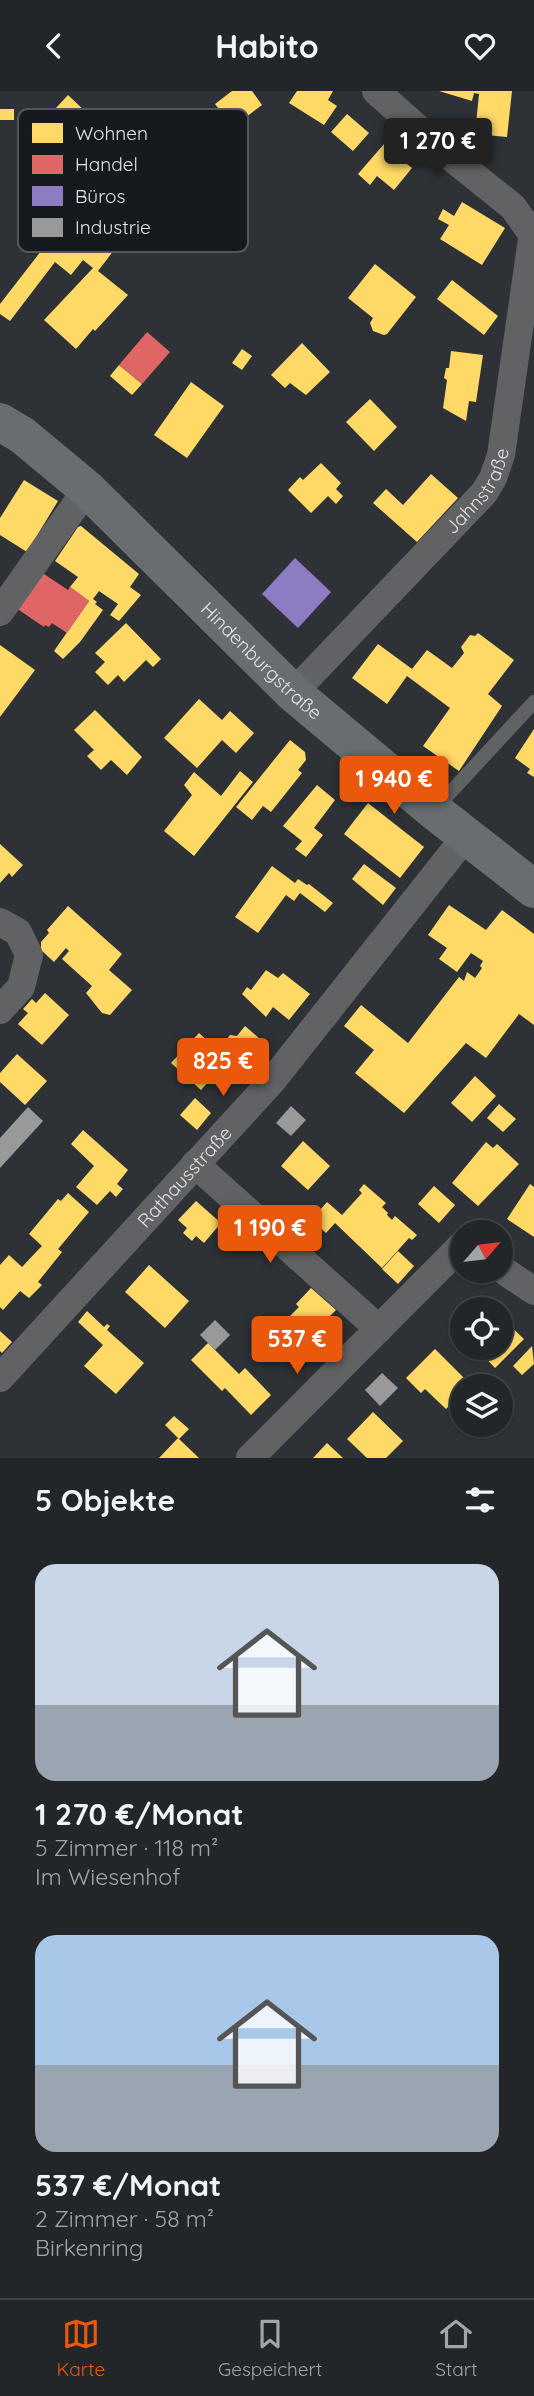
<!DOCTYPE html>
<html lang="de">
<meta charset="utf-8">
<style>
:root{--surface:#222628;--page:#2a2e30;--text:#f1f3f6;--muted:#a2a5a8;--line:#3f4345;--accent:#ea580c}
body{margin:0;font-family:Quicksand,sans-serif;background:var(--page);color:var(--text);height:100vh;display:flex;flex-direction:column;font-size:26px;white-space:nowrap}
*{box-sizing:border-box;margin:0}
p{font-size:23px;color:var(--muted)}
.icon{flex:none;width:38px;height:38px;fill:none;stroke:currentColor;stroke-width:2;stroke-linecap:round;stroke-linejoin:round}
.map{position:relative;height:1367px;overflow:hidden}
.sheet{display:flex;flex-direction:column;background:var(--surface);flex:1}
.sheet>*{flex:none}
.needle{width:46px;rotate:62deg}
.tools{position:absolute;left:450px;top:1129px;display:grid;gap:14px}
.tools a{display:grid;place-items:center;width:63px;height:63px;border-radius:50%;background:var(--surface);box-shadow:0 2px 5px #0004,0 0 0 2px var(--line);font-size:35px}
.price{position:absolute;translate:-50% -60px;padding:0 16px;border-radius:7px;background:var(--accent);color:#fff;font-size:23px;line-height:46px;filter:drop-shadow(0 2px 4px #0008)}
.price::after{content:'';position:absolute;left:50%;top:42px;width:21px;height:16px;margin-left:-10px;background:inherit;clip-path:polygon(0 0,100% 0,50% 100%)}
.price.current{background:#222;color:#fff}
ul{padding:0;list-style:none}
li{display:grid;align-content:center;gap:14px;height:371px;padding:0 35px}
li span{display:grid;place-items:center;height:217px;border-radius:21px;color:#555}
li>.icon{margin-inline-start:auto}
span .icon{width:126px;height:126px;fill:#fffc;stroke-width:1}
li b{font-size:30px}
h2{display:flex;justify-content:space-between;align-items:center;height:84px;padding:0 35px;font-size:30px}
header{display:flex;justify-content:space-between;align-items:center;height:91px;padding:0 35px;background:var(--surface);font-size:32px;font-weight:700}
.tabs{display:flex;justify-content:space-around;align-items:center;height:98px;border-top:2px solid var(--line);background:var(--surface);font-size:19px;color:var(--muted)}
.tabs a{display:grid;justify-items:center;gap:4px}
.tabs .current{color:var(--accent)}
.map>svg:first-child{display:block}
</style>
<header><svg class="icon" aria-label="back" viewBox="0 0 24 24"><path d="M15 5l-7 7 7 7"/></svg>Habito<svg class="icon" aria-label="heart" viewBox="0 0 24 24"><path d="M12 20l-8-8c-3-5 5-10 8-4 3-6 11-1 8 4z"/></svg></header>
<div class="map">
<svg width="534" height="1367" viewBox="0 0 534 1367">
<rect width="100%" height="100%" fill="#2e3236"/>
<!-- homes -->
<g fill="#ffd966">
<polygon points="232,0 252,0 262,14 233,36 215,13"/>
<polygon points="297,0 333,0 328,9 337,15 324,34 289,12"/>
<polygon points="439,0 512,0 507,46 475,43 479,3 474,2 472,10"/>
<polygon points="68,4 109,43 71,83 45,59 58,45 43,31"/>
<rect x="0" y="18" width="14" height="11"/>
<polygon points="347,23 369,42 353,60 331,41"/>
<polygon points="384,53 394,61 397,57 411,69 407,73 412,77 394,99 377,85 370,94 358,83"/>
<polygon points="86,102 131,137 98,180 128,204 95,240 93,238 76,258 44,229 93,177 83,169 71,184 55,171 10,230 0,223 0,213"/>
<polygon points="462,111 505,137 482,174 440,148 449,134 438,128 443,118 454,125"/>
<polygon points="375,173 416,206 387,243 384,244 373,240 370,232 373,227 348,207"/>
<polygon points="452,189 498,225 484,244 437,208"/>
<polygon points="302,252 330,281 306,304 290,292 285,297 271,284"/>
<polygon points="242,258 252,265 242,279 232,272"/>
<polygon points="451,260 483,264 476,311 469,310 466,330 443,317 447,289 444,287 446,277 449,277"/>
<polygon points="119,274 142,293 132,304 110,285"/>
<polygon points="191,291 224,315 187,367 154,344"/>
<polygon points="370,308 397,336 374,360 346,331"/>
<polygon points="321,372 341,392 336,398 343,405 336,413 328,405 311,422 288,399 300,386 303,389"/>
<polygon points="431,383 458,407 417,451 373,412 386,398 403,414"/>
<polygon points="24,389 58,410 27,461 0,444 0,427"/>
<polygon points="81,435 139,483 130,496 141,504 119,530 110,524 118,513 99,500 93,508 97,511 95,513 103,519 80,551 63,568 54,560 89,510 70,496 78,486 55,470 78,436"/>
<polygon points="126,532 161,568 153,576 146,569 124,591 118,584 108,594 95,581 105,571 95,562"/>
<polygon points="478,542 514,569 488,603 502,615 459,680 423,655 450,617 407,585 387,613 352,587 378,553 412,578 427,559 452,577 464,562 461,556 470,544 475,545"/>
<polygon points="0,554 35,579 0,626"/>
<polygon points="199,608 222,629 230,620 254,642 236,662 222,649 197,677 164,647"/>
<polygon points="95,619 142,666 127,684 111,669 101,679 87,665 94,659 74,639"/>
<polygon points="534,638 534,686 527,682 530,678 515,667"/>
<polygon points="290,649 305,661 306,669 298,679 302,682 271,721 263,715 252,729 236,716"/>
<polygon points="240,680 253,691 194,765 164,740 192,704 184,694 194,681 221,705"/>
<polygon points="317,694 335,709 314,737 323,744 306,766 295,758 302,750 283,735"/>
<polygon points="368,712 424,756 400,787 344,743"/>
<polygon points="0,753 23,774 12,786 9,782 0,792"/>
<polygon points="364,773 396,797 383,814 352,788"/>
<polygon points="272,775 295,792 298,788 307,794 309,793 333,812 325,821 300,802 294,810 286,804 258,842 235,826"/>
<polygon points="449,814 486,839 502,819 534,843 534,934 519,923 486,967 466,952 404,1022 355,982 374,959 344,935 361,914 408,952 459,886 464,890 467,881 475,887 482,877 480,875 483,870 471,862 457,881 439,868 447,857 428,844"/>
<polygon points="68,815 122,863 109,879 132,899 110,924 102,922 86,902 92,895 62,868 69,860 66,857 54,871 41,859 41,851 49,842 47,839"/>
<polygon points="266,879 278,887 283,882 310,903 289,929 273,916 266,926 242,903 247,896 251,899"/>
<polygon points="45,902 69,924 42,954 18,933 28,922 23,918 32,908 36,912"/>
<polygon points="245,935 267,954 242,982 228,969 201,999 171,972 199,942 221,962 229,954 227,948 230,944 237,945"/>
<polygon points="17,963 47,990 25,1014 0,991 0,982"/>
<polygon points="475,985 496,1005 472,1031 451,1012"/>
<polygon points="195,1007 211,1022 197,1039 180,1024"/>
<polygon points="499,1013 516,1028 503,1041 487,1027"/>
<polygon points="83,1039 128,1079 117,1093 123,1098 116,1106 110,1100 97,1114 76,1096 94,1075 71,1053"/>
<polygon points="303,1050 330,1075 308,1099 281,1075"/>
<polygon points="486,1051 493,1057 497,1053 519,1073 478,1115 452,1092"/>
<polygon points="364,1093 386,1112 382,1116 388,1122 387,1124 392,1129 395,1125 417,1144 412,1149 409,1147 382,1177 335,1132 326,1142 311,1129 327,1111 342,1124 362,1102 359,1099"/>
<polygon points="530,1093 534,1096 534,1146 507,1128"/>
<polygon points="434,1095 455,1114 439,1132 418,1113"/>
<polygon points="68,1102 89,1121 58,1158 62,1161 38,1191 42,1194 29,1207 20,1200 3,1219 0,1216 0,1174 9,1164 22,1176 38,1159 42,1155 29,1143 58,1108 61,1110"/>
<polygon points="196,1110 221,1132 204,1152 196,1145 192,1150 183,1142 187,1137 178,1129"/>
<polygon points="398,1160 414,1175 398,1193 382,1178"/>
<polygon points="149,1174 189,1210 165,1237 125,1201"/>
<polygon points="311,1197 336,1219 319,1236 328,1245 300,1274 270,1245 299,1216 296,1213"/>
<polygon points="87,1220 104,1236 107,1233 110,1235 107,1239 144,1272 116,1303 84,1275 103,1254 78,1231"/>
<polygon points="500,1225 524,1248 495,1277 475,1256 500,1256"/>
<polygon points="0,1240 12,1251 2,1262 0,1260"/>
<polygon points="208,1252 239,1283 245,1277 271,1304 251,1324 225,1297 222,1300 191,1269"/>
<polygon points="532,1255 534,1273 522,1284 513,1275"/>
<polygon points="435,1258 470,1293 462,1295 462,1302 446,1318 425,1298 421,1302 406,1287"/>
<polygon points="373,1321 403,1350 386,1367 367,1367 347,1348"/>
<polygon points="174,1325 189,1338 179,1348 165,1334"/>
<polygon points="178,1347 199,1367 159,1367"/>
<polygon points="327,1352 343,1367 313,1367"/>
</g>
<!-- shops -->
<g fill="#e06666">
<polygon points="147,241 170,261 142,293 119,274"/>
<polygon points="41,481 68,499 70,496 89,510 67,542 52,532 49,536 45,534 44,536 16,517"/>
</g>
<!-- offices -->
<polygon fill="#8e7cc3" points="295,467 331,501 298,537 262,503"/>
<!-- industry -->
<g fill="#999">
<polygon points="291,1015 306,1029 291,1045 276,1032"/>
<polygon points="28,1016 43,1030 0,1077 0,1047"/>
<polygon points="215,1229 230,1244 215,1259 200,1244"/>
<polygon points="382,1282 398,1297 380,1315 365,1299"/>
</g>
<g fill="none" stroke-linecap="round" stroke-linejoin="round">
<!-- lane -->
<polyline stroke="#606263" stroke-width="14" points="435,718 534,611"/>
<!-- street -->
<g stroke="#606263" stroke-width="28">
<polyline points="376,0 442,59 513,116 534,146"/>
<polyline points="0,521 87,398"/>
<path id="s1" d="M293,602L484,402L493,387L501,364L534,134"/>
<polyline points="0,831 18,841 29,864 21,896 0,919"/>
<polyline points="195,1073 379,1238"/>
<polyline points="500,1177 534,1200"/>
<path id="s2" d="M0,1287L272,990L466,745"/>
<polyline points="250,1367 462,1154"/>
</g>
<!-- secondary -->
<path stroke="#6a6d6f" stroke-width="38" id="s3" d="M0,331L22,344L87,398L293,602L433,719L534,798"/>
</g>
<g text-anchor="middle" stroke-width="7" stroke-linejoin="round" paint-order="stroke">
<!-- street labels -->
<g font-size="19" fill="#e0e5ea" stroke="#16191d">
<text dy="7" stroke="none"><textPath href="#s1" startOffset="275">Jahnstraße</textPath></text>
<text dy="7" stroke="none"><textPath href="#s3" startOffset="355">Hindenburgstraße</textPath></text>
<text dy="7" stroke="none"><textPath href="#s2" startOffset="273">Rathausstraße</textPath></text>
</g>
</g>
<!-- legend -->
<rect x="18" y="18" width="230" height="143" rx="10" fill="#16191d" stroke="#53565a" stroke-width="2"/>
<rect x="32" y="32" width="31" height="20" fill="#ffd966"/>
<rect x="32" y="64" width="31" height="19" fill="#e06666"/>
<rect x="32" y="95" width="31" height="20" fill="#8e7cc3"/>
<rect x="32" y="127" width="31" height="19" fill="#999"/>
<g font-size="19" fill="#e0e5ea">
<text x="75" y="49">Wohnen</text>
<text x="75" y="80">Handel</text>
<text x="75" y="112">Büros</text>
<text x="75" y="143">Industrie</text>
</g>
</svg>
<div class="tools">
<a><svg class="needle" viewBox="-14 -14 28 28"><path d="M0-13l5 13h-10z" fill="#e53935"/><path d="M0 13l5-13h-10z" fill="#a2a5a8"/></svg></a>
<a><svg class="icon" aria-label="locate" viewBox="0 0 24 24"><circle cx="12" cy="12" r="6"/><path d="M12 2v4M12 18v4M2 12h4M18 12h4"/></svg></a>
<a><svg class="icon" aria-label="layers" viewBox="0 0 24 24"><path d="M12 4l9 5-9 5-9-5zM3 14l9 5 9-5"/></svg></a>
</div>
<b class="price current" style="left:438px;top:87px">1 270 €</b>
<b class="price" style="left:394px;top:725px">1 940 €</b>
<b class="price" style="left:223px;top:1007px">825 €</b>
<b class="price" style="left:270px;top:1174px">1 190 €</b>
<b class="price" style="left:297px;top:1285px">537 €</b>
</div>
<section class="sheet">
<h2>5 Objekte<svg class="icon" aria-label="filters" viewBox="0 0 24 24"><path d="M4 7h16M4 17h16"/><circle cx="9" cy="7" r="2"/><circle cx="15" cy="17" r="2"/></svg></h2>
<ul>
<li><span style="background:linear-gradient(#c9d6e8 65%,#9aa5b1 0)"><svg class="icon" aria-label="home" viewBox="0 0 24 24"><path d="M3 11l9-7 9 7M6 9v11h12V9"/></svg></span><div><b>1 270 €/Monat</b><p>5 Zimmer · 118 m²</p><p>Im Wiesenhof</p></div></li>
<li><span style="background:linear-gradient(#a9c7e8 60%,#9aa5b1 0)"><svg class="icon" aria-label="home" viewBox="0 0 24 24"><path d="M3 11l9-7 9 7M6 9v11h12V9"/></svg></span><div><b>537 €/Monat</b><p>2 Zimmer · 58 m²</p><p>Birkenring</p></div></li>
</ul>
</section>
<nav class="tabs">
<a class="current"><svg class="icon" aria-label="map" viewBox="0 0 24 24"><path d="M3 6l6-2 6 2 6-2v14l-6 2-6-2-6 2zM9 4v14M15 6v14"/></svg>Karte</a>
<a><svg class="icon" aria-label="saved" viewBox="0 0 24 24"><path d="M7 4h10v16l-5-4-5 4z"/></svg>Gespeichert</a>
<a><svg class="icon" aria-label="home" viewBox="0 0 24 24"><path d="M3 11l9-7 9 7M6 9v11h12V9"/></svg>Start</a>
</nav>
